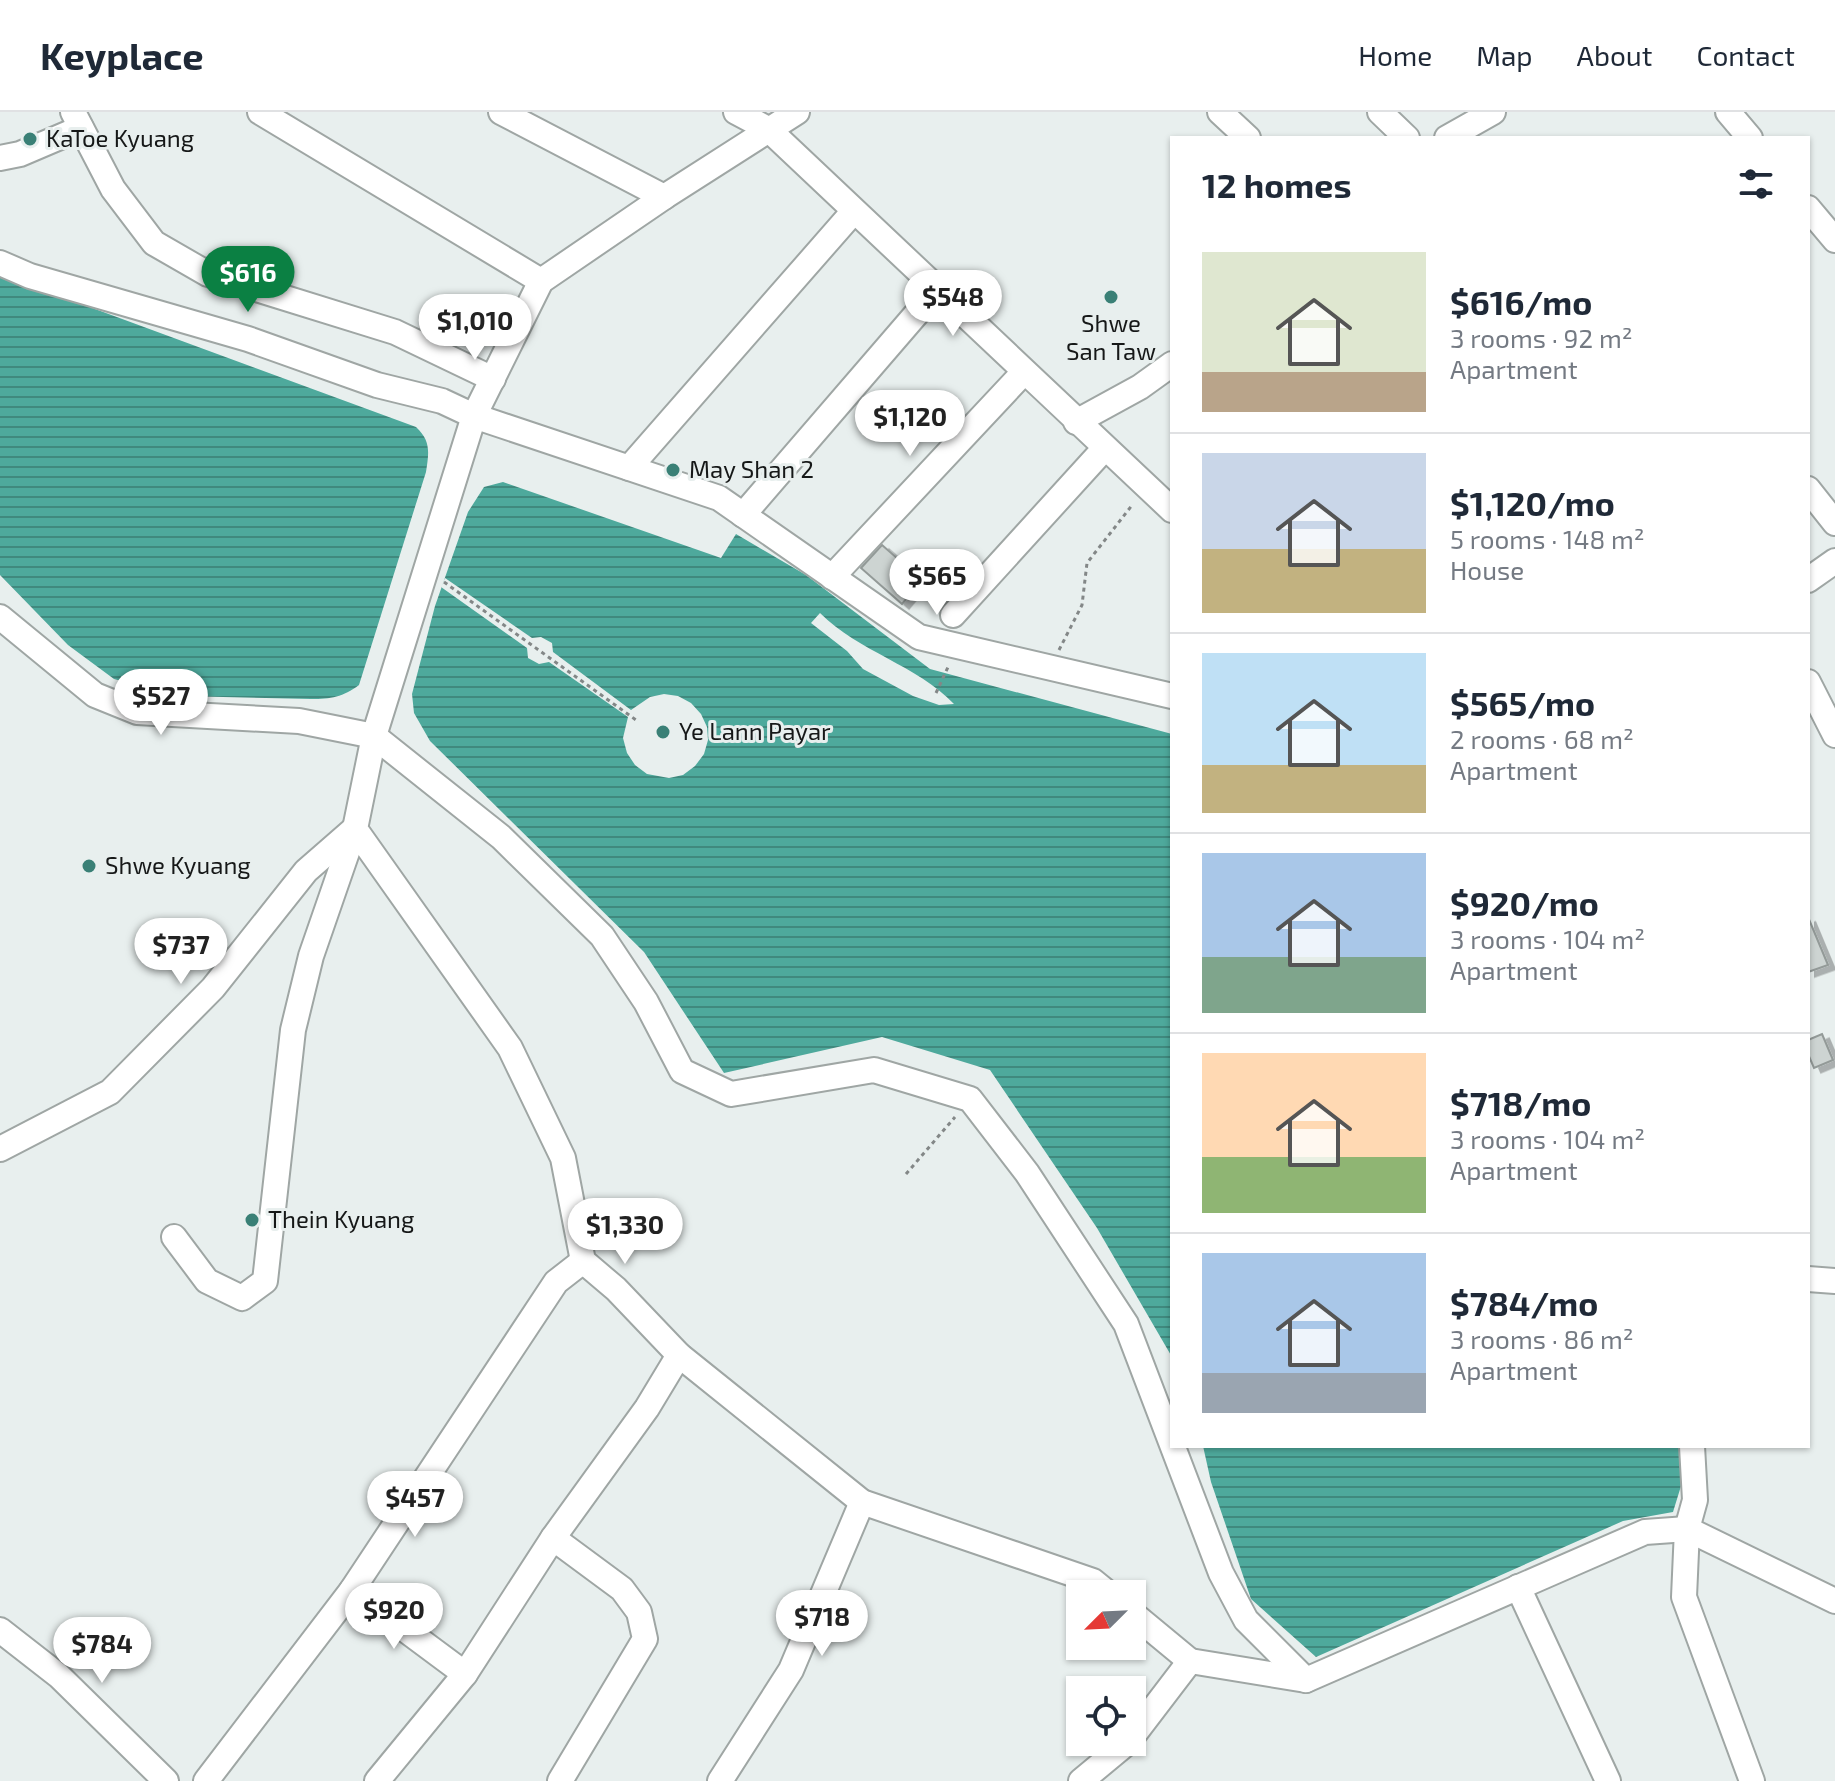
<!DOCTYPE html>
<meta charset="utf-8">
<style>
:root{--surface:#fff;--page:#f2f2f3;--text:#1f2937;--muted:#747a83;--line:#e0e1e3;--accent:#0b8043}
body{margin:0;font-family:"Exo 2",sans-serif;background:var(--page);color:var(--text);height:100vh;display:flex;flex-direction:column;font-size:30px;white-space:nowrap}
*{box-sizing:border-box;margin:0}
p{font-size:26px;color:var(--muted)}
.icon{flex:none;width:44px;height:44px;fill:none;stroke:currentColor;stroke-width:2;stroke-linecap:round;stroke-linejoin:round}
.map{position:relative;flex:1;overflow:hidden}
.side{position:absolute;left:1170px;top:24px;width:640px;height:1312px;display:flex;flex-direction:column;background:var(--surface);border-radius:0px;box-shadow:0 2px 6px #0004}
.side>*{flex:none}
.needle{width:52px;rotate:246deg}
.buttons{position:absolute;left:1066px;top:1468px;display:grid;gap:16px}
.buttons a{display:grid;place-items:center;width:80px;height:80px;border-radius:0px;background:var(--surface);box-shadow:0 2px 6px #0004;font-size:40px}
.price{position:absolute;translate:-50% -68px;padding:0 18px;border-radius:28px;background:#fff;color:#222;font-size:26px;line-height:52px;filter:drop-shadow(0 2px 4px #0008)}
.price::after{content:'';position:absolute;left:50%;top:48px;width:24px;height:18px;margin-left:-12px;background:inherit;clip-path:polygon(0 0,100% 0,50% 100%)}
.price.selected{background:var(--accent);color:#fff}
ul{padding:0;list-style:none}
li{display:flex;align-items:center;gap:24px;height:200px;padding:0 32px}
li+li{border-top:2px solid var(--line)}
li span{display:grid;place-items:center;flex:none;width:224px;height:160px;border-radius:0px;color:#555}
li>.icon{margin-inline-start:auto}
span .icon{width:96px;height:96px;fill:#fffc;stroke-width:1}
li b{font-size:34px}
h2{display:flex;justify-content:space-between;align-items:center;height:96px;padding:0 32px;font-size:34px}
header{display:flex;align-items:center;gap:48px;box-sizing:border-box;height:112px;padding:0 40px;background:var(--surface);border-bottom:2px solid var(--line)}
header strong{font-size:38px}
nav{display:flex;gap:44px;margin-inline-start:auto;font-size:28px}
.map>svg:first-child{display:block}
</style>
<header>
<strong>Keyplace</strong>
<nav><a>Home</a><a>Map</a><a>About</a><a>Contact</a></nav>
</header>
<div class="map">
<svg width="1835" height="1669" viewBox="0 0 1835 1669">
<defs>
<pattern id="water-rules" width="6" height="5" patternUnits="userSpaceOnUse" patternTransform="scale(2)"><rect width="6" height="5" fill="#4ea99c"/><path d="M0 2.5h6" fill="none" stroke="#40897e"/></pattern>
<filter id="shadow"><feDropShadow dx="7" dy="4.5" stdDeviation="0" flood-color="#0004"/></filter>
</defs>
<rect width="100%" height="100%" fill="#e8efee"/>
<!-- water -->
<g fill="url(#water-rules)" fill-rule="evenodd">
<path d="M0,162L416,315C431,329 429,340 426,360L359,573C343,585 331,587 311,587L179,584L114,567L68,533L0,463Z"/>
<path d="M503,370L721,446L736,422L806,463L930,557L1172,622V1245L1097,1116L990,958L882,925L724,961L644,840L430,629L414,601L412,582L435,494L468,400L484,375ZM820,501C859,540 917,553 954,592L939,593L913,584L863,557L847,539L811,511Z"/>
<polygon points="1203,1334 1680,1334 1681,1374 1673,1400 1623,1409 1316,1545 1251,1487 1211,1370"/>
</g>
<!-- pier -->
<polygon fill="#e8efee" points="445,466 532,526 541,525 552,531 553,540 631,598 650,585 664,582 678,584 691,591 701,602 707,615 708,628 704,642 695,654 683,663 669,666 647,662 635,653 627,641 623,626 628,605 549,550 539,552 528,546 527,536 441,475"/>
<!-- building -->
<g fill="#cdd4d2" stroke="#939a98" stroke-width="2" filter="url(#shadow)">
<polygon points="882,433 922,468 902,492 861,456"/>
<polygon points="1808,805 1828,853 1808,860"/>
<polygon points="1822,922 1833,948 1814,956 1808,942 1808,928"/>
</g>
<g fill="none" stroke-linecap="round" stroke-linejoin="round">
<!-- minor casing -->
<g stroke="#9fa6a4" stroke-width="28">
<g id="minor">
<polyline points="73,0 113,77 154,131 208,162 395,220 493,267"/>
<polyline points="260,0 541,169"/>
<polyline points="501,0 664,85"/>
<polyline points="736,0 768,17 1172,398"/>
<polyline points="797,0 664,85 541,169 474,304 374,624 355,717 510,936 563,1046 583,1149 616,1177 679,1243 862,1390 1093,1469 1109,1482"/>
<polyline points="1220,0 1248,26"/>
<polyline points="1380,0 1407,26"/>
<polyline points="1728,0 1750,26"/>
<polyline points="1447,26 1493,0"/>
<polyline points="0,46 20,42 81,16"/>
<polyline points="1808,96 1835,128"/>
<polyline points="0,151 30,164 248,227 377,273 442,289 474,304 719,386 919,525 1172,584"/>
<polyline points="1076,310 1140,275 1172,252"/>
<polyline points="629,356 854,99"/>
<polyline points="1808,377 1835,411"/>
<polyline points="743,403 937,178"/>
<polyline points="832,465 1024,260"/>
<polyline points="1808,468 1835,449"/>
<polyline points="953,503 1104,337"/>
<polyline points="0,505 95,583 137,600 299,609 374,624 501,725 602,824 646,890 682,959 731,982 874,958 970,987 1027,1061 1126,1212 1221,1461 1246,1508 1306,1568 1645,1420 1687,1417 1835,1489"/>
<polyline points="1808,570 1835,623"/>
<polyline points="0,1037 110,980 213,876 306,759 353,718"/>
<polyline points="174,1125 207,1169 242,1186 265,1169 293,918 311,844 355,717"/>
<polyline points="1808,1167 1835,1169"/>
<polyline points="1692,1334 1695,1388 1687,1417 1684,1485 1752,1669"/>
<polyline points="553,1426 622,1477 639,1500 645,1527 560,1669"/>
<polyline points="1518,1475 1608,1669"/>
<polyline points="352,1478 465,1562"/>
<polyline points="1132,1501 1190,1549"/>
<polyline points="0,1518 59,1564 166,1669"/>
<polyline points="1132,1625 1190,1549 1306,1568"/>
<polyline points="206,1669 352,1478 556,1170 583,1149"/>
<polyline points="377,1669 465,1562 553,1426 647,1296 679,1243"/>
<polyline points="720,1669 791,1558 862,1390"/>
<polyline points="1081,1669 1128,1630"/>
</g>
</g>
<!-- path -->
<g stroke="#838787" stroke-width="3" stroke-dasharray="4 4" stroke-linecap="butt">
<polyline points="444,470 636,608"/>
<polyline points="1059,538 1082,493 1087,451 1133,392"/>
<polyline points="936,581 949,553"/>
<polyline points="906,1062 955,1005"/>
</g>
<!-- minor -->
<use href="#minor" stroke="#fff" stroke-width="24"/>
</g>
<!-- markers -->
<g fill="#3a8076" stroke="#e8efee" stroke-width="3">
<circle cx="30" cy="27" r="8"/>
<circle cx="1111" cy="185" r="8"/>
<circle cx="673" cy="358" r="8"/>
<circle cx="663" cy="620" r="8"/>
<circle cx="89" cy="754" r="8"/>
<circle cx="252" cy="1108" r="8"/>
</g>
<g text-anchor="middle" stroke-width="6" stroke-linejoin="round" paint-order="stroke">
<!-- poi labels -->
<g font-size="24" fill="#161818" stroke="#e8efee" text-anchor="start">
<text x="46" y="35">KaToe Kyuang</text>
<text x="1111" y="220" text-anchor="middle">Shwe<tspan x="1111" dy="28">San Taw</tspan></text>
<text x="689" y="366">May Shan 2</text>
<text x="679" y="628">Ye Lann Payar</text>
<text x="105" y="762">Shwe Kyuang</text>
<text x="268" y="1116">Thein Kyuang</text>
</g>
</g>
</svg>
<div class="buttons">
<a><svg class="needle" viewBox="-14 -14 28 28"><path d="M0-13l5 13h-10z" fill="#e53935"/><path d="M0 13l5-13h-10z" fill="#747a83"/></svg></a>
<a><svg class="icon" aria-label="locate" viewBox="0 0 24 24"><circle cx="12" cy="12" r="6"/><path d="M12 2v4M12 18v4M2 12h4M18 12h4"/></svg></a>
</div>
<b class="price selected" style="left:248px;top:202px">$616</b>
<b class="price" style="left:953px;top:226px">$548</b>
<b class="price" style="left:475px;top:250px">$1,010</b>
<b class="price" style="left:910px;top:346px">$1,120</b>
<b class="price" style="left:937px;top:505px">$565</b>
<b class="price" style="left:161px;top:625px">$527</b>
<b class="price" style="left:181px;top:874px">$737</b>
<b class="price" style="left:625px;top:1154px">$1,330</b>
<b class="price" style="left:415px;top:1427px">$457</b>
<b class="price" style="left:394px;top:1539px">$920</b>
<b class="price" style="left:822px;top:1546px">$718</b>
<b class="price" style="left:102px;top:1573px">$784</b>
<section class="side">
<h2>12 homes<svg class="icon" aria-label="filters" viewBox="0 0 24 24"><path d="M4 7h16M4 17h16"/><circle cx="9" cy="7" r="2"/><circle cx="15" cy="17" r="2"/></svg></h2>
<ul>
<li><span style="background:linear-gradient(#dfe7d0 75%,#b9a48a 0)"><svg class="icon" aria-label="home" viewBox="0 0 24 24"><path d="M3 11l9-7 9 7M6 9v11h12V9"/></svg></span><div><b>$616/mo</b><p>3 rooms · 92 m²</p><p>Apartment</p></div></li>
<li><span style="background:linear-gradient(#c9d6e8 60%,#c2b280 0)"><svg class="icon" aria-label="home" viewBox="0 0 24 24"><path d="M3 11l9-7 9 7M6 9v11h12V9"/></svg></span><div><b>$1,120/mo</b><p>5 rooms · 148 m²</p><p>House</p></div></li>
<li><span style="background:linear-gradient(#bfe0f5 70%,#c2b280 0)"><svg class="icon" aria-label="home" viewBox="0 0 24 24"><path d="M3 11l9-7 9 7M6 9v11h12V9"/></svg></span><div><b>$565/mo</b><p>2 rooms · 68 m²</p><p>Apartment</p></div></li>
<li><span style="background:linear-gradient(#a9c7e8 65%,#7fa58c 0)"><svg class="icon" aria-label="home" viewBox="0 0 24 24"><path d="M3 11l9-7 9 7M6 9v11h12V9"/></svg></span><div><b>$920/mo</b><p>3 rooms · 104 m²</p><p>Apartment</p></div></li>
<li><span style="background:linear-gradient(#ffd9b3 65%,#8fb573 0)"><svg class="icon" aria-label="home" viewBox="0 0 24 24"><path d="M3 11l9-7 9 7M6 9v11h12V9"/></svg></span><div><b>$718/mo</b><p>3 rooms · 104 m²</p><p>Apartment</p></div></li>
<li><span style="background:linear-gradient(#a9c7e8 75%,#9aa5b1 0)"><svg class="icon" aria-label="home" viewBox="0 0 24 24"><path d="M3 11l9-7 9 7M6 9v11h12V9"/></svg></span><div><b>$784/mo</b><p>3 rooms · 86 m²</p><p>Apartment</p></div></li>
</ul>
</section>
</div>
